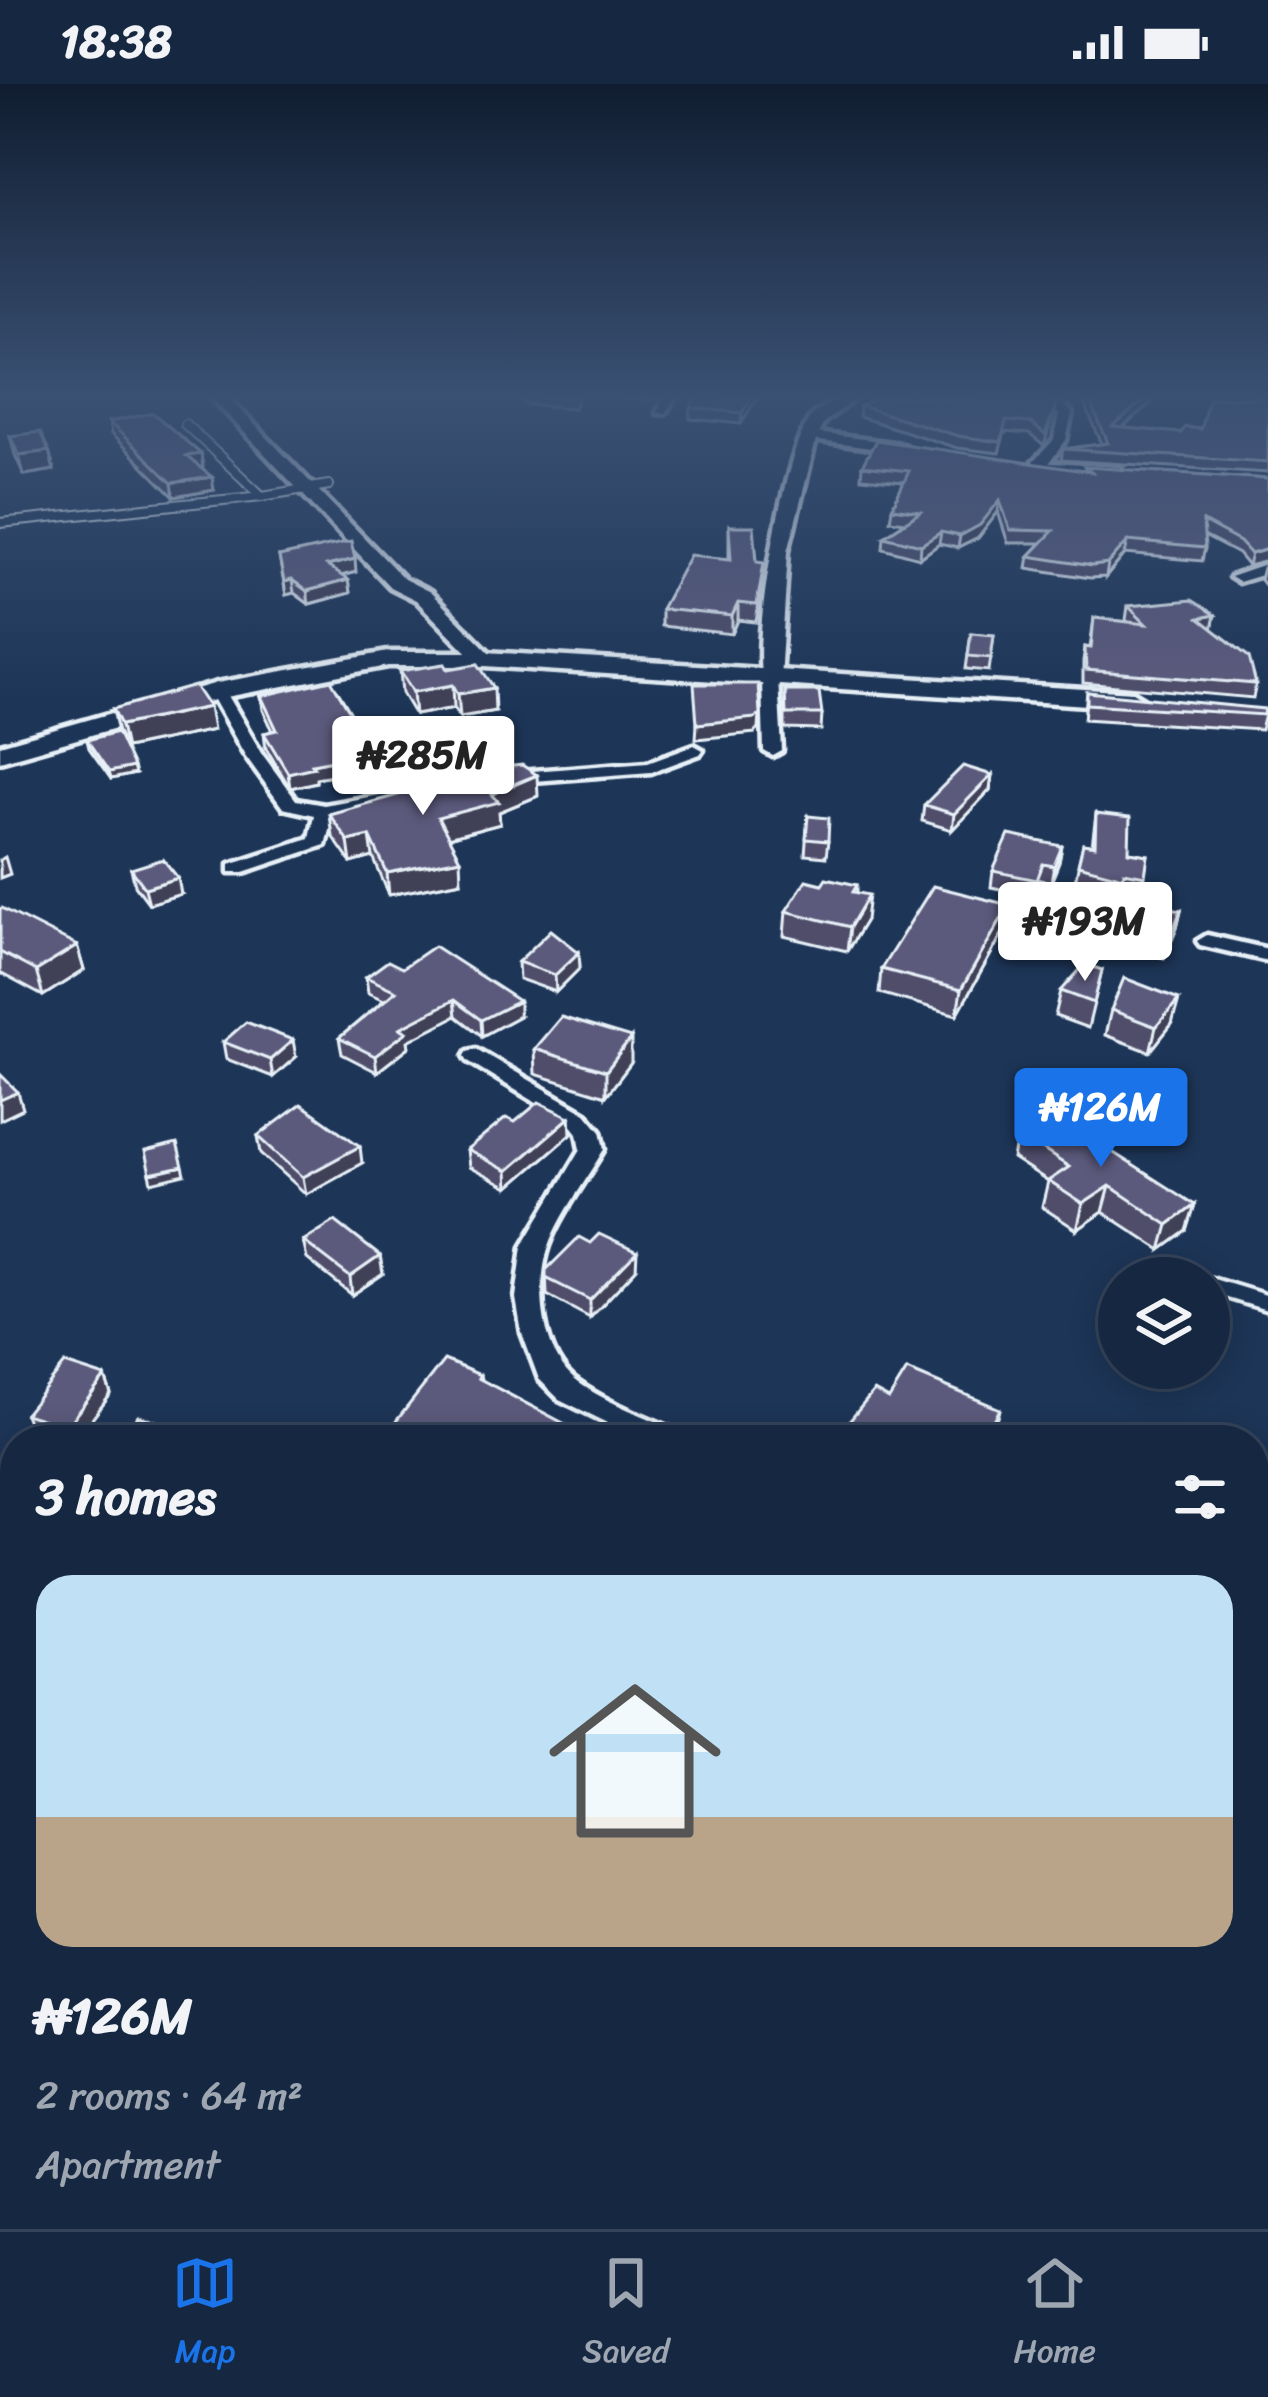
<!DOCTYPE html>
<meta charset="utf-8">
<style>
:root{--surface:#162841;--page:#23344c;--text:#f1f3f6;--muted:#9ea6b1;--line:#35445a;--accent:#1a73e8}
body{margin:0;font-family:Sriracha,sans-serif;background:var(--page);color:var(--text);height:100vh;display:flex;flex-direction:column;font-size:45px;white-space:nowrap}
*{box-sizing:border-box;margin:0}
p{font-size:39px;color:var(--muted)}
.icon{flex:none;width:66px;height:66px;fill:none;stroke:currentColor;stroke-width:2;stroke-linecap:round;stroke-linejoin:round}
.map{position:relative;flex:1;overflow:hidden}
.drawer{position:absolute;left:0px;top:1341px;width:1269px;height:804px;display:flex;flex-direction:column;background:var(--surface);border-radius:48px 48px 0 0;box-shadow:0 6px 30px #0003,0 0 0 3px var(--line)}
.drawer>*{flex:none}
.fabs{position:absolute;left:1098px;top:1173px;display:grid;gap:24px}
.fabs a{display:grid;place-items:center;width:132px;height:132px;border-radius:50%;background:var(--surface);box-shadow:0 6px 30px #0003,0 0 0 3px var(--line);font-size:60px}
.price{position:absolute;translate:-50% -102px;padding:0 27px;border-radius:12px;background:#fff;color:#222;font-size:39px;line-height:78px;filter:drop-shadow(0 3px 6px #0008)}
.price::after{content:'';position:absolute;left:50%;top:72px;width:36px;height:27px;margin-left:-18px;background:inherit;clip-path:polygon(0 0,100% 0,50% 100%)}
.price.current{background:var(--accent);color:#fff}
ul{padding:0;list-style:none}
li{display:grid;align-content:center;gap:24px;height:636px;padding:0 36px}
li span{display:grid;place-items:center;height:372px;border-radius:36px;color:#555}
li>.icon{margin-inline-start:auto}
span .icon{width:216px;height:216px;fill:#fffc;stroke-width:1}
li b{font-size:51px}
h2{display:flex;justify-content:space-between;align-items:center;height:144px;padding:0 36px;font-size:51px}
.status{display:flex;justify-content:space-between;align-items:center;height:84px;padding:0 60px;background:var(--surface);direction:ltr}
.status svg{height:33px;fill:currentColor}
.menu{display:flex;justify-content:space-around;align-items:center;height:168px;border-top:3px solid var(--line);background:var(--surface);font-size:33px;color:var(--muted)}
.menu a{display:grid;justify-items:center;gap:6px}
.menu .current{color:var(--accent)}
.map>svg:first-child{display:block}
</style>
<div class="status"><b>18:38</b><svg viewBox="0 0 49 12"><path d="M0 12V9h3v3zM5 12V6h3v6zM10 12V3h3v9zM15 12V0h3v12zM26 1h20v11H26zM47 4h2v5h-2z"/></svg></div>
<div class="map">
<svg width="1268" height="2145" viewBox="0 0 1268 2145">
<rect width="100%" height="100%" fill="#1d3557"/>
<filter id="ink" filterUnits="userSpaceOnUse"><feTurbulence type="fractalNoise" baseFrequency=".00833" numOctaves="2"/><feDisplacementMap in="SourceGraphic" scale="24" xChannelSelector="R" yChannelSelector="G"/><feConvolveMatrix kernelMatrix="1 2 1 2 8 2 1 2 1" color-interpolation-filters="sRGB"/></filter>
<g filter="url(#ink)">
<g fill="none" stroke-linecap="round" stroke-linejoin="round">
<!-- service-far1 casing -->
<g stroke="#e8f1f8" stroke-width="12">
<g id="service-far1">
<polyline points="185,340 262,412 329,401"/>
<polyline points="0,439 262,412"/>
</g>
</g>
<!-- service casing -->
<g stroke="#e8f1f8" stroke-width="22">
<g id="service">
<polyline points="1178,1192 1185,1194"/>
<polyline points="1209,1201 1268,1219"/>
</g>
</g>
<!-- minor casing -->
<g stroke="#e8f1f8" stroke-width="9">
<g id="minor">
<polygon points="664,313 676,313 665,329 657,329"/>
<polygon points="1039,313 1053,313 1072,329 1066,356 1049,379 1116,383 1121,384 1121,390 1032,385 1032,379 1054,356 1059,330"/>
<polygon points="809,348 901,360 908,364 901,368 804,355 803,352"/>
<polygon points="1268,480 1268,489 1238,498 1230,493"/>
<polygon points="770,590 778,595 782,667 773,672 764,667 762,595"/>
<polygon points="211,603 223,603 262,670 296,716 324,721 402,707 411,713 402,719 333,731 325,761 244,788 230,788 230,780 309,754 314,731 283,724 245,671 209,607"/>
<polygon points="694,661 703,666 700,670 651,688 507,699 498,694 507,689 648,678"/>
<polygon points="1207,851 1268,865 1268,877 1200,861 1197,857"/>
<path d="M476,965L586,1029L601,1047L605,1065C588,1094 560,1131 549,1162C535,1202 541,1273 579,1299C608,1320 647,1332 679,1348L683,1356H643L559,1315L539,1295L522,1249L516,1214L523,1162L581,1065L578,1049L570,1039L468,977L465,972L468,967Z"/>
<polygon points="1254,1654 1268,1659 1268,1691 1254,1686"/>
<polygon points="795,2130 848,2130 855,2145 802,2145"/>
</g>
</g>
<!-- tertiary casing -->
<g stroke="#e8f1f8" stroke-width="9">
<g id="tertiary">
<polygon points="211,313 228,313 404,495 430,508 492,571 492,579 478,579 416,516 390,503"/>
<path d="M839,313H857L824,338L817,352L788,467L780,595L763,599C750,560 784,371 809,335C815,326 829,320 839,313Z"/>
</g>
</g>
<!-- secondary casing -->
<g stroke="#e8f1f8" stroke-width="9">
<polygon id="secondary" points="388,568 485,568 1133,608 1146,616 1133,624 485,582 388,582 221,614 0,677 0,661 217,599"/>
</g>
<!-- service-far1 -->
<use href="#service-far1" stroke="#1d3557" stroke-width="8"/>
<!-- service -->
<use href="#service" stroke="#1d3557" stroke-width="14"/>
<!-- minor -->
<use href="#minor" fill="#1d3557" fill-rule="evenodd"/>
<!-- tertiary -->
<use href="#tertiary" fill="#1d3557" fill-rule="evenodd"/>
<!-- secondary -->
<use href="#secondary" fill="#1d3557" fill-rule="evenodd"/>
</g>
<!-- wall -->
<g fill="#4f4d6a" stroke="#e8f1f8" stroke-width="3">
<polygon points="523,313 579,313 574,324 524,320"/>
<polygon points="626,313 651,313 649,316 626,315"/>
<polygon points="757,313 741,340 690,335 691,324"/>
<polygon points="1081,313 1158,313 1123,344 1181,349 1200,345 1268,313 1268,389 1061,376 1063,365 1102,360"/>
<polygon points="949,316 1056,321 1044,362 1029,350 1005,348 999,369 957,364 859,333 860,322"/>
<polygon points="109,338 203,383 200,383 214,406 174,413 111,350"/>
<polygon points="10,352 49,367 54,386 24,391 15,371"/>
<polygon points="862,382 1084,387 1085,383 1268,395 1268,477 1248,482 1238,470 1204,452 1205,464 1202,477 1125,470 1106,493 1090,494 1027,484 1029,472 1041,459 1008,459 998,428 978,454 958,464 939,460 920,474 883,464 884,452 905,438 890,436 892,424 904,398 861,394"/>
<polygon points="729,442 757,477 763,495 756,538 738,536 732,550 661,542 661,525 729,475"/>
<polygon points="279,473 356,488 341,492 348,496 350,509 309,520 294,509 286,511"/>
<polygon points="1268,482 1268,506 1260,496 1263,484"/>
<polygon points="1128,522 1215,531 1212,544 1256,600 1253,614 1083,599 1083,577 1085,563 1090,564 1094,534 1128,538 1126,536"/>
<polygon points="971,549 994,551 989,587 966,585"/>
<polygon points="448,585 495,627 460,633 454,624 415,631 402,609 400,587"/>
<polygon points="785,607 822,630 821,646 785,645"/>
<polygon points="1087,608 1265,631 1261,646 1084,635"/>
<polygon points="261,612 375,683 316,694 316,698 290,704 266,664 264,649 273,647 263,626"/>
<polygon points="113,625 213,646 126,664 118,648"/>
<polygon points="87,656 135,690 111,695 89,664"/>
<polygon points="992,691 990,706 952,746 922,737 924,721"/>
<polygon points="538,712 499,728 500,740 448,754 461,797 389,811 373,773 351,779 332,752 329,730"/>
<polygon points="1096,730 1129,768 1148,771 1141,808 1120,805 1119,809 1075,797 1083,760 1092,762"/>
<polygon points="808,732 828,757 826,773 805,771"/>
<polygon points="1062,762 1059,778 1051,798 1040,796 1034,812 991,803 993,787"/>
<polygon points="131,785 181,810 149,820 135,801"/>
<polygon points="822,800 857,801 857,809 866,836 847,867 784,852 786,827"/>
<polygon points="0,825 77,862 84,886 43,912 0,889"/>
<polygon points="1181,826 1177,843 1164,874 1140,868 1144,852"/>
<polygon points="1005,845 957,931 879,909 881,885"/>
<polygon points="579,868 580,884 556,908 519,895 518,878"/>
<polygon points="1102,886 1088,944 1055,932 1061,907"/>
<polygon points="366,893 519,932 482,952 456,932 408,957 409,963 377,988 342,970 339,954 384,916 368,909"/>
<polygon points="1111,926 1172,940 1150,968 1105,951"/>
<polygon points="223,958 296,973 273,993 226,975"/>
<polygon points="534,965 631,979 606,1012 535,990"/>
<polygon points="570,1033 571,1050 508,1104 469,1083 467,1066 515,1038"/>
<polygon points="1018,1049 1195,1121 1187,1147 1161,1166 1103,1128 1077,1146 1042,1123 1048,1098 1013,1075"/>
<polygon points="258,1052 362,1079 306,1110 261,1069"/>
<polygon points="303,1157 380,1172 383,1190 352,1211 307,1175"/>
<polygon points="636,1185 590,1234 547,1211 546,1186"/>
<polygon points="480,1291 481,1296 584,1350 585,1356 386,1356 394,1340"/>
<polygon points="105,1293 111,1310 76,1356 58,1356 32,1348 25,1330"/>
<polygon points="889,1315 1000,1325 994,1348 990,1356 841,1356 843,1345"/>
<polygon points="1254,1387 1268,1394 1268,1473 1254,1465"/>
<polygon points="1254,1498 1268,1505 1268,1622 1254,1614"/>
<polygon points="15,1937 15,1990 10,1988 0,1972 0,1960"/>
</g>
<!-- shaded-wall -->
<g fill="#403f56" stroke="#e8f1f8" stroke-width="3">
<polygon points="751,313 757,313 741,340 742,329"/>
<polygon points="1148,313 1158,313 1111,354 1113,343"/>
<polygon points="49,367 54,386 24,391 19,371"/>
<polygon points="201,370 203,383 188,385 186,372"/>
<polygon points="212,393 214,406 174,413 172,399"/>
<polygon points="1000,416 998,428 978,454 958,464 960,452"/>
<polygon points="941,448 939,460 920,474 921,461"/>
<polygon points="1128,457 1125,470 1106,493 1108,480"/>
<polygon points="1268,465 1268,477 1248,482 1251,470"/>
<polygon points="355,475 356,488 329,495 327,482"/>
<polygon points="292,496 294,509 286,511 284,498"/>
<polygon points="348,496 350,509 309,520 307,507"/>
<polygon points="738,519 738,536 732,550 732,532"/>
<polygon points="1215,531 1212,545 1199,534"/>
<polygon points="453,601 454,624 415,631 413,608"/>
<polygon points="494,604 495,627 460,633 458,610"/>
<polygon points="209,623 213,646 126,664 121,641"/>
<polygon points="760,630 759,645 755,649 696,655 697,640"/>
<polygon points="374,668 375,683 316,694 316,698 290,704 288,689 312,680"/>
<polygon points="133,683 135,690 111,695 109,688"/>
<polygon points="537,691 538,712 499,728 500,740 440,756 438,734"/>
<polygon points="992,691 990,706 952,746 954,730"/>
<polygon points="370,752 373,773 351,779 348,757"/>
<polygon points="1062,762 1059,778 1051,798 1054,782"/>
<polygon points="5,773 10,790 0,794 0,776"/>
<polygon points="460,775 461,797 389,811 387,789"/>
<polygon points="178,794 181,810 149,820 145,804"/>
<polygon points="869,811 866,836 847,867 850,843"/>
<polygon points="1009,821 1005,845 957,931 961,906"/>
<polygon points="1181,826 1177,843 1164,874 1168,858"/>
<polygon points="77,862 84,886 43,912 36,887"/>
<polygon points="579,868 580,884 556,908 555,891"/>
<polygon points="1179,915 1172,940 1150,968 1156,943"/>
<polygon points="454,916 456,932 408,957 409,963 377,988 375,972 400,944"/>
<polygon points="519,917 519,932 482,952 481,936"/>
<polygon points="631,954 631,979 606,1012 606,987"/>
<polygon points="293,956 296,973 273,993 270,976"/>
<polygon points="18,1008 23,1025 0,1036 0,1016"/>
<polygon points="570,1033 571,1050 508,1104 507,1087"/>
<polygon points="360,1062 362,1079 306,1110 303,1093"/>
<polygon points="183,1083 185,1091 152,1099 150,1090"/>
<polygon points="1110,1102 1103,1128 1077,1146 1083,1120"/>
<polygon points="1195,1121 1187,1147 1161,1166 1168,1141"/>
<polygon points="637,1168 636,1185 590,1234 590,1216"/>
<polygon points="380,1172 383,1190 352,1211 350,1193"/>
<polygon points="105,1293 111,1310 76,1356 71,1356 66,1343"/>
<polygon points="1000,1325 994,1348 990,1356 983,1356"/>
<polygon points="510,1344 510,1356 499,1356"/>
</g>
<!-- building -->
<g fill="#5c5a7b" stroke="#e8f1f8" stroke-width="3">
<polygon points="697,313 751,313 742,329 691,324"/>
<polygon points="881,313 938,313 949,316 954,313 1048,313 1056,321 1045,351 1031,339 1006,337 1001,358 958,352 860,322"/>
<polygon points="1088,313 1148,313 1113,343 1181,349 1185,343 1200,345 1209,314 1268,313 1268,378 1063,365 1108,359"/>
<polygon points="153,329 201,370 186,372 212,393 172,399 109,338"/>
<polygon points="40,348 49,367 19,371 10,352"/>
<polygon points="876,356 1091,388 1085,383 1268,395 1268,465 1251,470 1240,458 1203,438 1205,464 1128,457 1108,480 1092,482 1029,472 1053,447 1010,446 1000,416 980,441 960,452 941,448 921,461 884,452 921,428 892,424 909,387 862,382"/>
<polygon points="729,442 754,442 757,477 764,478 757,521 738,519 732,532 661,525 690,471 731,475"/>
<polygon points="351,457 355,475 327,482 348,496 307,507 292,496 284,498 279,473"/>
<polygon points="1192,516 1215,531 1199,534 1249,573 1256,600 1086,586 1085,563 1091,564 1094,534 1146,540 1128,522"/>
<polygon points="971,549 994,551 991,574 968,572"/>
<polygon points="445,580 448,585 478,580 494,604 458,610 453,601 413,608 400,587"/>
<polygon points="331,596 374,668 312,680 314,683 288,689 264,649 277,646 261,612"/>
<polygon points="694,600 758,600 760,630 755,634 697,640"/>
<polygon points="195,602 209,623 121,641 113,625"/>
<polygon points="785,607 819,607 822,630 786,630"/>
<polygon points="1087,608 1264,625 1265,631 1087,620"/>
<polygon points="117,648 133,683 109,688 87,656"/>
<polygon points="522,681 537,691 491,709 499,718 438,734 460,775 387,789 370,752 348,757 329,730 496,684"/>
<polygon points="963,682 992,691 954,730 924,721"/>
<polygon points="1096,730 1130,734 1129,768 1148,771 1145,792 1124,788 1123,793 1078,781 1083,760 1095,762"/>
<polygon points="808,732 829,734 828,757 806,755"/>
<polygon points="1009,751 1062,762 1054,782 1043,780 1037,796 993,787"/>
<polygon points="163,775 178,794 145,804 131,785"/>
<polygon points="826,794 857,801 853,808 869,811 850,843 786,827 806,796 822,800"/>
<polygon points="933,802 1009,821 961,906 881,885"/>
<polygon points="1157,821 1181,826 1168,858 1144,852"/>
<polygon points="2,824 77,862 36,887 0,868 0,825"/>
<polygon points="551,846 579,868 555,891 518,878"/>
<polygon points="434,862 519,917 481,936 454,916 400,944 407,948 375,972 339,954 396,907 366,893 388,877 402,884"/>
<polygon points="1085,880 1102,886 1094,919 1061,907"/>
<polygon points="1124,894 1179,915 1156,943 1111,926"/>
<polygon points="561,933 631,954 606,987 534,965"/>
<polygon points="246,938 293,956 270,976 223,958"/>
<polygon points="0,990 18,1008 0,1016"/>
<polygon points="539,1018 570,1033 507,1087 467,1066 506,1034 515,1038"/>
<polygon points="301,1020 360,1062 303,1093 258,1052"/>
<polygon points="1050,1028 1195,1121 1168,1141 1110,1102 1083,1120 1048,1097 1069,1083 1018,1049"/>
<polygon points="177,1060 183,1083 150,1090 145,1068"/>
<polygon points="335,1137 380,1172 350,1193 303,1157"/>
<polygon points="599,1150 637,1168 590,1216 546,1194 546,1186 579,1153 590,1159"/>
<polygon points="444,1276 480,1291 478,1294 584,1350 580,1356 532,1356 510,1344 499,1356 386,1356 388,1340 394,1340"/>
<polygon points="65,1280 105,1293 66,1343 25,1330"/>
<polygon points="907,1286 1000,1325 983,1356 863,1356 843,1345 874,1307 889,1315"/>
<polygon points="138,1332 221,1355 121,1356"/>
<polygon points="1254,1387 1268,1394 1268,1445 1254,1438"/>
<polygon points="15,1441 15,1461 9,1461"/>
<polygon points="1254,1498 1268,1505 1268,1601 1254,1594"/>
<polygon points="15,1937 15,1975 0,1968 0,1960"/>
<polygon points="1254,1971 1266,1979 1254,2006"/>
</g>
</g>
<!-- sky -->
<linearGradient id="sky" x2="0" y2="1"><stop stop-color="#101d30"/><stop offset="0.51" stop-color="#3a5174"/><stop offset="1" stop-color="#3a5174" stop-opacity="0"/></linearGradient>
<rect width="1268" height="613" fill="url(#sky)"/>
</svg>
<div class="fabs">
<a><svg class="icon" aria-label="layers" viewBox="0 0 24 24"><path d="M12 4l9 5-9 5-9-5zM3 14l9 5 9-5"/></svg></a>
</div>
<b class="price" style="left:423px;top:734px">₦285M</b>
<b class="price" style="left:1085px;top:900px">₦193M</b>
<b class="price current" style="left:1101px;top:1086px">₦126M</b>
<section class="drawer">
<h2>3 homes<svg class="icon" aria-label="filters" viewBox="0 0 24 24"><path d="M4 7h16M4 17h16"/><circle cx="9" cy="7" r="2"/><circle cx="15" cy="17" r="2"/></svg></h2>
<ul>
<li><span style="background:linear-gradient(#bfe0f5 65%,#b9a48a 0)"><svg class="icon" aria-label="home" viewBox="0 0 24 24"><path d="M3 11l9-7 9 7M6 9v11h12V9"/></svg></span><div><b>₦126M</b><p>2 rooms · 64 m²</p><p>Apartment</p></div></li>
</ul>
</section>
</div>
<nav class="menu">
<a class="current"><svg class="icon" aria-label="map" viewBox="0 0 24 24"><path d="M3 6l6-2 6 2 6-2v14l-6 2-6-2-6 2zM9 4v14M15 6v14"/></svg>Map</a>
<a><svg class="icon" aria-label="saved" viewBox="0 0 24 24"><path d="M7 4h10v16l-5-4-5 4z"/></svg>Saved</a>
<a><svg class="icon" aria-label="home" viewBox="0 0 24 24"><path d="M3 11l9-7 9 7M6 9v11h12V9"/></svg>Home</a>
</nav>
